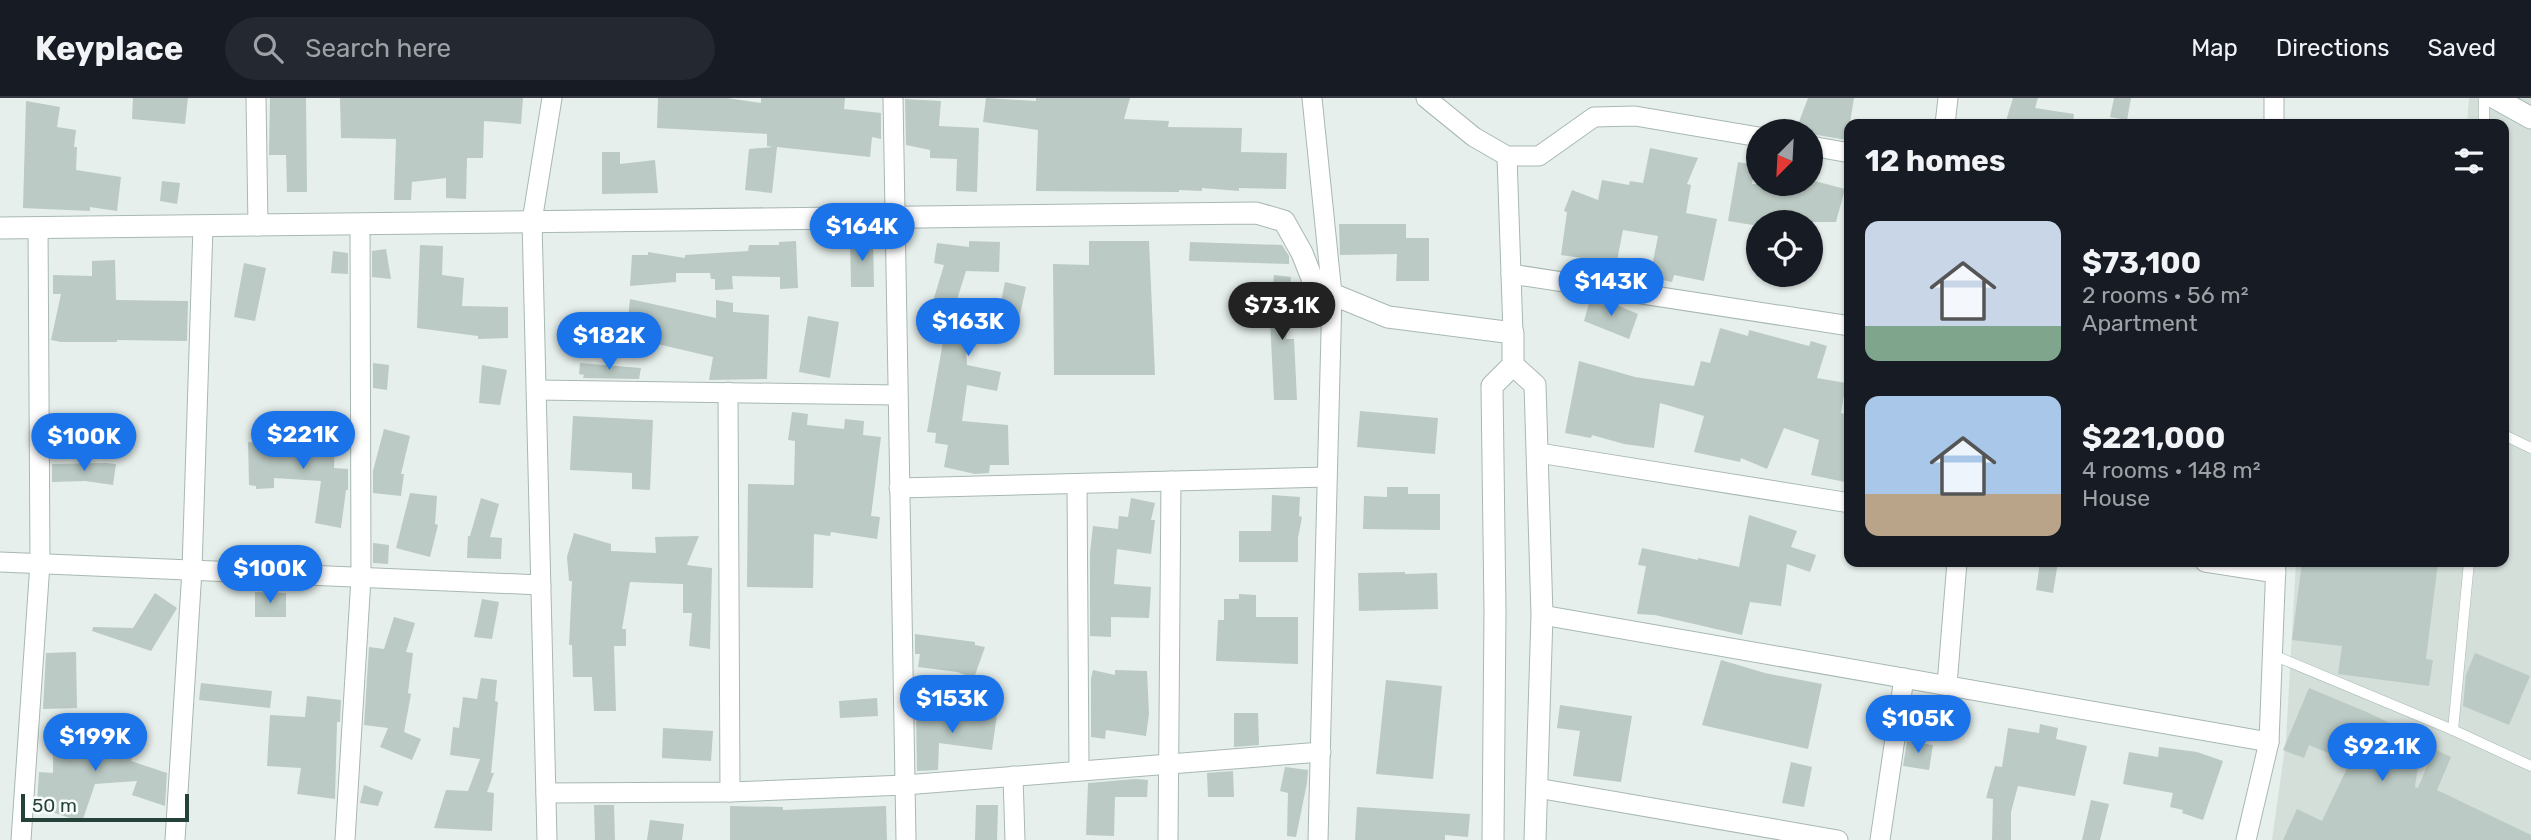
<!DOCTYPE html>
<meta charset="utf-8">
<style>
:root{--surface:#171b24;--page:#242831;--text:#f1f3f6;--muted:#9ea1a6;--line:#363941;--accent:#1a73e8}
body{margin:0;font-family:Rubik,sans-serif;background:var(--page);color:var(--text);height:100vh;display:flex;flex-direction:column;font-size:26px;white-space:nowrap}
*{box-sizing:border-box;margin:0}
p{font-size:23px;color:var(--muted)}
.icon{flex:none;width:38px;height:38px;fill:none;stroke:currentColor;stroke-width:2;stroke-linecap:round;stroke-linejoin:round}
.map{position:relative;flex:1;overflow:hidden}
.details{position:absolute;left:1844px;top:21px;width:665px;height:448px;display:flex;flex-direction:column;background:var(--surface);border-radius:14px;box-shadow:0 2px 5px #0004}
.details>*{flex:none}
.needle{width:46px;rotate:204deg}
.buttons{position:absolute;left:1746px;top:21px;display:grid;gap:14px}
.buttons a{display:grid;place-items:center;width:77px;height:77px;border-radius:50%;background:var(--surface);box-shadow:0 2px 5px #0004;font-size:35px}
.scale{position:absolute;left:21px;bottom:18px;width:168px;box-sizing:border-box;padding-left:7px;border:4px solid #24423a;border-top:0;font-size:19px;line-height:24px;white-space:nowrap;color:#24423a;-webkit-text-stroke:5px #f7fbf9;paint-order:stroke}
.price{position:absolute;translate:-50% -60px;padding:0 16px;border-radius:24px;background:var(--accent);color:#fff;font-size:23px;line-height:46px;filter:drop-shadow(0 2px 4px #0008)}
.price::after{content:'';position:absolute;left:50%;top:42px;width:21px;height:16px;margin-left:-10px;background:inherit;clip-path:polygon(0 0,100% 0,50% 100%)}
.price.active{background:#222;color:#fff}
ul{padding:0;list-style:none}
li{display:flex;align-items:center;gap:21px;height:175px;padding:0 21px}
li span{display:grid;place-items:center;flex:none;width:196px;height:140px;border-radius:14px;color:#555}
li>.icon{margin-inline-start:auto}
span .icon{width:84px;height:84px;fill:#fffc;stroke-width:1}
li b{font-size:30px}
h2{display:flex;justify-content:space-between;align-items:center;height:84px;padding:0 21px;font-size:30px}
header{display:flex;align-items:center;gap:42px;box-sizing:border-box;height:98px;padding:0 35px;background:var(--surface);border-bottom:2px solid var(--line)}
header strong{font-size:33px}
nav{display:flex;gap:38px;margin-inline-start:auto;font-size:24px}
.search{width:490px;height:63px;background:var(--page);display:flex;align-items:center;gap:18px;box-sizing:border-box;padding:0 24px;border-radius:38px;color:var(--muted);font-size:26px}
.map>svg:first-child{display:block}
</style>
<header>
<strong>Keyplace</strong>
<div class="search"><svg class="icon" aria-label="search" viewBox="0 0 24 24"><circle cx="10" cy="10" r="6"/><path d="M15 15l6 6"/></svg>Search here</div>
<nav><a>Map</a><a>Directions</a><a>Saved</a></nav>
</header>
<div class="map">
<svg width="2531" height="742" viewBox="0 0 2531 742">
<rect width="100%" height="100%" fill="#e6efeb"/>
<!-- built -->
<polygon fill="#d4dfda" points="2469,0 2531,0 2531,742 2272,742 2286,642 2296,464 2504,464 2504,26 2467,26"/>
<!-- building -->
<g fill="#bbcac4">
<polygon points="133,0 188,0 185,26 132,21"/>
<polygon points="270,0 306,0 307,94 287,94 286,57 269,57"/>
<polygon points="340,0 523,0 521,26 484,23 483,60 467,60 466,101 446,100 446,80 412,84 411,102 394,102 396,41 341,40"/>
<polygon points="658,0 727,0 761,5 761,0 845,0 844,11 881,15 881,41 872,39 870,59 777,49 772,95 745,92 749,51 773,49 767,48 767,36 657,30"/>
<polygon points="986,0 1036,3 1036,0 1130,0 1124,21 1169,23 1168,29 1242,30 1241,54 1287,55 1286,91 1239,90 1239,93 1202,90 1202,93 1179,92 1179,94 1036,93 1038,32 983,24"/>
<polygon points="1808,0 1854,0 1847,42 1811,36 1811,33 1796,32"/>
<polygon points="2013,0 2038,0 2035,10 2074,16 2073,26 2005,26"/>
<polygon points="2114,0 2131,0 2127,22 2110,19"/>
<polygon points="905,1 941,3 939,28 979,30 977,94 956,93 957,61 930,60 930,52 906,47"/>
<polygon points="26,3 60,9 57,29 76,32 74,49 77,49 76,72 121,79 117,113 90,109 90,113 23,110"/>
<polygon points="1650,50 1698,60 1687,86 1691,87 1686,115 1717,121 1704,183 1674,177 1672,184 1650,179 1658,138 1623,132 1615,173 1594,169 1596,162 1561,157 1567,114 1564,113 1572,92 1598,102 1602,82 1629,87 1630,83 1643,85"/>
<polygon points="602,54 620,54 620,66 655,62 658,95 602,96"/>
<polygon points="1738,64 1755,67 1752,86 1811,86 1811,82 1845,91 1836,124 1759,124 1759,128 1728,123"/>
<polygon points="162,83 180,85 177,106 160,103"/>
<polygon points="1339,126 1406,126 1406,140 1429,140 1429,183 1396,183 1397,156 1340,157"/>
<polygon points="850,141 873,141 874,189 851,189"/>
<polygon points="796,143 798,190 780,191 780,179 732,178 733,191 715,192 715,181 711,181 710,175 676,175 676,184 630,188 632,157 648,157 648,154 685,160 685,157 748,153 749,147 779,147 779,144"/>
<polygon points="969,143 1000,144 999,174 966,173 955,208 1000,208 1005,184 1026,189 1016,235 1003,232 965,232 967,267 1001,274 997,293 967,287 962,323 1008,327 1009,367 990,367 989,375 975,376 944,369 948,347 935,345 936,335 927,334 944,238 923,236 944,167 934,165 937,145 969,149"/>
<polygon points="1089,143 1149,143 1155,277 1054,277 1053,166 1089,167"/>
<polygon points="1190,144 1282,147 1289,158 1289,166 1189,163"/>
<polygon points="420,147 443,148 442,177 464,180 462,208 508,209 508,240 478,241 478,238 417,230"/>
<polygon points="386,151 391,181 372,179 372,153"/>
<polygon points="333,153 348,155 348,176 331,175"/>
<polygon points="115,162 116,202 188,203 187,243 117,242 117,244 61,244 51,242 61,196 53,196 53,177 92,178 92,163"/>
<polygon points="244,165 266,170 255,223 234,219"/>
<polygon points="1274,177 1291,179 1286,241 1294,241 1297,302 1274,302 1270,221"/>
<polygon points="630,201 716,220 716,202 733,205 733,214 769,217 767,281 709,282 713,259 606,234 609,218 628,221"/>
<polygon points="1590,202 1607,208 1609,204 1638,216 1629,241 1584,223"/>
<polygon points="808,218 839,224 830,280 799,274"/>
<polygon points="1720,230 1748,238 1749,232 1809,248 1811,243 1827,248 1817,280 1846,285 1841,315 1850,317 1850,385 1811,377 1819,342 1784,330 1767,371 1741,360 1740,364 1694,354 1704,318 1660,305 1654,350 1624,346 1592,337 1591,340 1565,335 1579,263 1635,279 1694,288 1701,263 1710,265"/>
<polygon points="373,265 389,267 387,292 373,290"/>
<polygon points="580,265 641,270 639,281 583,280 584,277 579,276"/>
<polygon points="482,267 507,272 500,307 479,305"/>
<polygon points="1360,313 1438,320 1435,356 1357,349"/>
<polygon points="792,314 808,316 807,327 844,331 845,321 864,323 863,337 881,339 871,418 880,419 877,441 831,434 830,438 814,436 813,490 747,489 748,386 794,387 795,343 788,342"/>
<polygon points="573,318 653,322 650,392 632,391 632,375 570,372"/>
<polygon points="384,331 410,338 401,376 404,376 401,398 373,395 373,373"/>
<polygon points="311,337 335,338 334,370 348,371 348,392 346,392 341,430 315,425 321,383 274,380 274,390 256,391 256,388 249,387 248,344 279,347 281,339 311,343"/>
<polygon points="106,365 116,366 113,387 85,383 52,384 52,366"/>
<polygon points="1387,389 1408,389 1408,396 1440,396 1440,432 1363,431 1364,398 1387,399"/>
<polygon points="410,395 437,398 435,426 438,427 430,459 396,450"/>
<polygon points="1272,397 1300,399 1299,418 1302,419 1298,440 1298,464 1239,464 1239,433 1271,433"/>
<polygon points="481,400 499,406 490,439 502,440 501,461 467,460 468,438 470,438"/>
<polygon points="1131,400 1155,405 1151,422 1155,422 1151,456 1117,451 1114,486 1151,489 1149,520 1111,519 1111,539 1090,538 1090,455 1093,428 1118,431 1119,418 1128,419"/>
<polygon points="1749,417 1797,433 1791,449 1816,457 1810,474 1787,466 1781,508 1750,504 1742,537 1655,517 1637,516 1646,468 1638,467 1642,450 1698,462 1698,460 1739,469"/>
<polygon points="574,435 611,446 611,453 656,455 655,439 699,438 687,467 712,470 710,551 689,548 692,515 683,515 683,486 630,484 622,531 626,531 626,548 614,548 616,613 594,613 592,579 573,579 572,547 569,547 572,483 569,483 567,459"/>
<polygon points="373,445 389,447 388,466 373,465"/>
<polygon points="2040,464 2058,464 2053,495 2036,492"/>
<polygon points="2302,464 2438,464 2426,561 2433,562 2429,588 2338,576 2342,548 2292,542"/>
<polygon points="1405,474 1405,476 1437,475 1438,511 1359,513 1358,475"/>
<polygon points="255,494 286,495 286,519 255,519"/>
<polygon points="155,495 177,510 151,553 92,533 93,529 133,530"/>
<polygon points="1239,496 1256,497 1256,519 1298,519 1298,566 1216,563 1218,522 1224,522 1224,501 1239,501"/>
<polygon points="482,501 499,504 492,541 474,539"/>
<polygon points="394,519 415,525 406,554 413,555 408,595 411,596 404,634 421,641 412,662 380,649 388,630 364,627 369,549 384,551"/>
<polygon points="915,536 975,544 975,547 985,549 974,580 957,574 918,569 920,556 915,556"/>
<polygon points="76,554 77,610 43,611 46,555"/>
<polygon points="2475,555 2530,578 2509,627 2463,608 2466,577"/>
<polygon points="1721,562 1765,575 1822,586 1808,651 1702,627"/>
<polygon points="1093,572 1115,577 1115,572 1147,573 1149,616 1146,638 1106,632 1105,641 1091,639 1091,581"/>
<polygon points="481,580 497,582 495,603 498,604 491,675 494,675 487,694 494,695 492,733 434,730 446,692 468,693 480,661 450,657 453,629 459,630 463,599 477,601"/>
<polygon points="1386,582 1442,588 1433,681 1376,676"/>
<polygon points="201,585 272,593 270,610 199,602"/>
<polygon points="2309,590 2369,615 2422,641 2415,689 2418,690 2434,651 2451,659 2437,692 2531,737 2531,742 2283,742 2297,711 2322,723 2350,664 2309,647 2304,660 2283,652"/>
<polygon points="307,598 341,602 340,624 337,624 335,701 297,696 301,670 267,668 270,617 305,619"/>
<polygon points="877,600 878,618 840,620 839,603"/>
<polygon points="1560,607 1632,618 1621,684 1573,678 1580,633 1557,630"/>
<polygon points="960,611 997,616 992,652 939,645 938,672 917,673 916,616 959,621"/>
<polygon points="1234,615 1258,615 1259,647 1234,649"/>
<polygon points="77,625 137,648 131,663 167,675 165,708 132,697 137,683 95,686 82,724 40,710 42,705 37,705 39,674 53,675 53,648 70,649"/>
<polygon points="2040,626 2058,630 2056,641 2087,648 2075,698 2018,688 2011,714 2011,742 1992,742 1993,701 1986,700 1995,668 2002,669 2008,630 2039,635"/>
<polygon points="663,630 713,633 711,663 662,660"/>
<polygon points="1907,643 1933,647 1929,672 1903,668"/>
<polygon points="2159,649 2197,654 2223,663 2203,722 2182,715 2183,712 2170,709 2173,695 2123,686 2129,654 2158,659"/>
<polygon points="1791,664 1812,669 1804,709 1782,705"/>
<polygon points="1285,669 1308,672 1307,685 1296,739 1287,738 1288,695 1280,693"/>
<polygon points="1233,673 1234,699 1208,699 1207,675"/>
<polygon points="1135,681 1148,682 1147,699 1115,699 1114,738 1086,737 1088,685"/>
<polygon points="364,687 383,694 378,708 360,705"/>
<polygon points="2091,702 2109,706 2100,742 2082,742"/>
<polygon points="594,707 614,707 615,742 595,742"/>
<polygon points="976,707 998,707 997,742 975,742"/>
<polygon points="730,708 783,709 783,712 886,708 887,742 730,742"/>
<polygon points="1357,709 1470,716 1468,739 1445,737 1445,742 1355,742"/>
<polygon points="650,722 684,726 682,742 647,742"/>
</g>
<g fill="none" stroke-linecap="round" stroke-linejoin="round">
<!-- service casing -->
<g stroke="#a8b8b2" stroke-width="11">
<g id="service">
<polyline points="2484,26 2484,0"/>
<polyline points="2504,337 2531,350"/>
<polyline points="2273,557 2453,632 2531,668"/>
<polyline points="2453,632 2469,464"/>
</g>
</g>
<!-- minor casing -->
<g stroke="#a8b8b2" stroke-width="21">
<g id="minor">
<polyline points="256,0 258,128"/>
<polyline points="893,0 906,742"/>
<polyline points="1312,0 1332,196 1318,742"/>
<polyline points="1426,0 1474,39 1507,58 1539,58 1594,19 1635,18 1759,39"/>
<polyline points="2274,0 2274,26"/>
<polyline points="1945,26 1948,0"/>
<polyline points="1811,48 1850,55"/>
<polyline points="1507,58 1513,235"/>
<polyline points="1511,176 1850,228"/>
<polyline points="537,292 897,297"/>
<polyline points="728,294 730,694"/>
<polyline points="1539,355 1850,405"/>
<polyline points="1077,386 1079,671"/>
<polyline points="899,390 1327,379"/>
<polyline points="0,464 541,487"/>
<polyline points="2205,464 2276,475"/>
<polyline points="1542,517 2269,644"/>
<polyline points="1947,587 1957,464"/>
<polyline points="1013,678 1015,742"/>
<polyline points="1537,690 1838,742"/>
<polyline points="546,695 730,694 905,687 1321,654"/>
<polyline points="21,742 40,465 38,129"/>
<polyline points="175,742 192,472 203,128"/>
<polyline points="345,742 361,480 360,126"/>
<polyline points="547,742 532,123 552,0"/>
<polyline points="1168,742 1171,383"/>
<polyline points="1880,742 1904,580"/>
<polyline points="2246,742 2269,644 2276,464"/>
</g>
</g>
<!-- tertiary casing -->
<g stroke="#a8b8b2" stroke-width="23">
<g id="tertiary">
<polyline points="0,130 1256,115 1284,123 1302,155 1313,183 1332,196 1388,219 1513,235 1513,267 1492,288 1495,513 1493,742"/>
<polyline points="1513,267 1535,287 1542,517 1535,742"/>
</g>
</g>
<!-- secondary casing -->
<g stroke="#a4bbb3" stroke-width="23">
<polyline id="secondary" points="2495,0 2531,20"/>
</g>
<!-- service -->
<use href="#service" stroke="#fff" stroke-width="10"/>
<!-- minor -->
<use href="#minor" stroke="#fff" stroke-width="19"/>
<!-- tertiary -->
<use href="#tertiary" stroke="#fff" stroke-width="21"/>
<!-- secondary -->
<use href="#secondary" stroke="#fff" stroke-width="21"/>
</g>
</svg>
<div class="buttons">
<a><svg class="needle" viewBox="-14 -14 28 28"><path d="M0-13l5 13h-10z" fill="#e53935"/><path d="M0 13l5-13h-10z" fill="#9ea1a6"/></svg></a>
<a><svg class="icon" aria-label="locate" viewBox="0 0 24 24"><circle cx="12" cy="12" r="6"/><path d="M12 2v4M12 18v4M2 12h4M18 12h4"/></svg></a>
</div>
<div class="scale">50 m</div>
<b class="price" style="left:862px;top:165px">$164K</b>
<b class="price" style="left:1611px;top:220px">$143K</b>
<b class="price active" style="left:1282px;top:244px">$73.1K</b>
<b class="price" style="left:968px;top:260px">$163K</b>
<b class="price" style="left:609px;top:274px">$182K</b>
<b class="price" style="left:303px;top:373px">$221K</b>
<b class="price" style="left:84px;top:375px">$100K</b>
<b class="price" style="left:270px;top:507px">$100K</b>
<b class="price" style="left:952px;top:637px">$153K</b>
<b class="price" style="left:1918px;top:657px">$105K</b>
<b class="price" style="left:95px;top:675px">$199K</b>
<b class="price" style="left:2382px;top:685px">$92.1K</b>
<section class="details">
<h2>12 homes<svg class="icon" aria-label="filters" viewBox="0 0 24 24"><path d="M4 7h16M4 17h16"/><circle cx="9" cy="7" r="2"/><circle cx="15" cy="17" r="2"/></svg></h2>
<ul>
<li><span style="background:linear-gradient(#c9d6e8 75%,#7fa58c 0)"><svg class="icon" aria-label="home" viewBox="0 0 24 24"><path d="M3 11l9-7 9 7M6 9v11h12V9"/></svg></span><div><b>$73,100</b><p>2 rooms · 56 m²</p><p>Apartment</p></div></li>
<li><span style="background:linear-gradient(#a9c7e8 70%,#b9a48a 0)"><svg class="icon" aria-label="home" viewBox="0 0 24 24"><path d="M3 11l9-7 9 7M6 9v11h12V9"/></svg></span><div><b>$221,000</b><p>4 rooms · 148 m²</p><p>House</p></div></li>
</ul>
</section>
</div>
